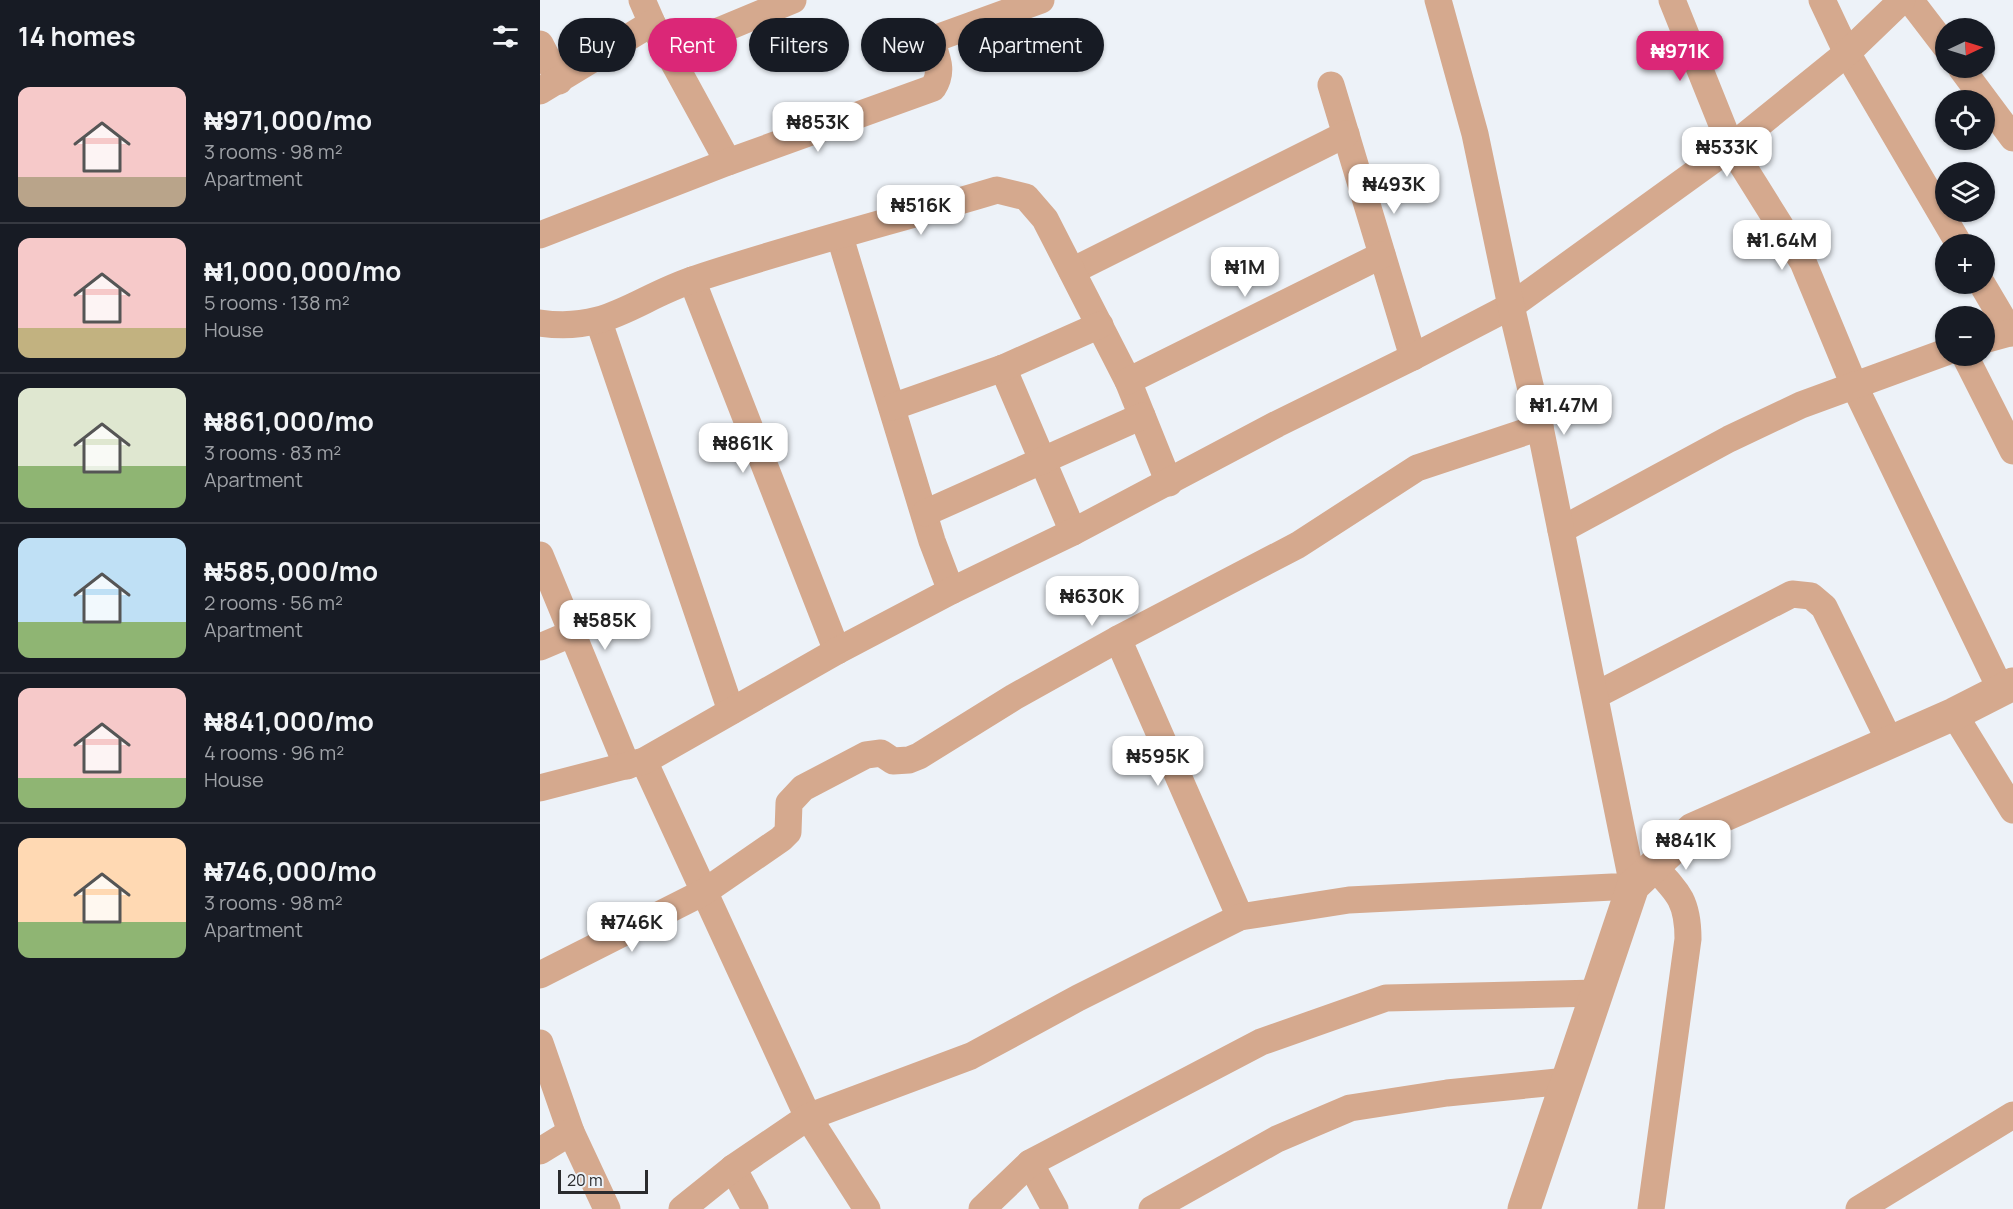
<!DOCTYPE html>
<meta charset="utf-8">
<style>
:root{--surface:#171b24;--page:#242831;--text:#f1f3f6;--muted:#9ea1a6;--line:#363941;--accent:#db2777}
body{margin:0;font-family:Manrope,sans-serif;background:var(--page);color:var(--text);height:100vh;display:flex;flex-direction:column;font-size:22px;white-space:nowrap}
*{box-sizing:border-box;margin:0}
p{font-size:20px;color:var(--muted)}
.icon{flex:none;width:33px;height:33px;fill:none;stroke:currentColor;stroke-width:2;stroke-linecap:round;stroke-linejoin:round}
.map{position:relative;flex:1;overflow:hidden}
.panel{display:flex;flex-direction:column;background:var(--surface);width:540px}
.panel>*{flex:none}
.banner{position:absolute;left:18px;top:18px;width:570px;height:54px;display:flex;gap:12px}
.needle{width:39px;rotate:86deg}
.controls{position:absolute;left:1395px;top:18px;display:grid;gap:12px}
.controls a{display:grid;place-items:center;width:60px;height:60px;border-radius:50%;background:var(--surface);box-shadow:0 2px 4px #0004;font-size:30px}
.scale{position:absolute;left:18px;bottom:15px;width:90px;box-sizing:border-box;padding-left:6px;border:3px solid #2a2b2e;border-top:0;font-size:16px;line-height:21px;white-space:nowrap;color:#2a2b2e;-webkit-text-stroke:4px #edf2f8;paint-order:stroke}
.price{position:absolute;translate:-50% -51px;padding:0 14px;border-radius:12px;background:#fff;color:#222;font-size:20px;line-height:39px;filter:drop-shadow(0 2px 3px #0008)}
.price::after{content:'';position:absolute;left:50%;top:36px;width:18px;height:14px;margin-left:-9px;background:inherit;clip-path:polygon(0 0,100% 0,50% 100%)}
.price.current{background:var(--accent);color:#fff}
ul{padding:0;list-style:none}
li{display:flex;align-items:center;gap:18px;height:150px;padding:0 18px}
li+li{border-top:2px solid var(--line)}
li span{display:grid;place-items:center;flex:none;width:168px;height:120px;border-radius:12px;color:#555}
li>.icon{margin-inline-start:auto}
span .icon{width:72px;height:72px;fill:#fffc;stroke-width:1}
li b{font-size:26px}
h2{display:flex;justify-content:space-between;align-items:center;height:72px;padding:0 18px;font-size:26px}
.chip{padding:0 21px;border-radius:27px;background:var(--surface);box-shadow:0 2px 4px #0004;font-size:21px;line-height:54px}
.chip.current{background:var(--accent);color:#fff}
main{display:flex;flex:1;min-height:0}
.map>svg:first-child{display:block}
</style>
<main>
<section class="panel">
<h2>14 homes<svg class="icon" aria-label="filters" viewBox="0 0 24 24"><path d="M4 7h16M4 17h16"/><circle cx="9" cy="7" r="2"/><circle cx="15" cy="17" r="2"/></svg></h2>
<ul>
<li><span style="background:linear-gradient(#f6c9c9 75%,#b9a48a 0)"><svg class="icon" aria-label="home" viewBox="0 0 24 24"><path d="M3 11l9-7 9 7M6 9v11h12V9"/></svg></span><div><b>₦971,000/mo</b><p>3 rooms · 98 m²</p><p>Apartment</p></div></li>
<li><span style="background:linear-gradient(#f6c9c9 75%,#c2b280 0)"><svg class="icon" aria-label="home" viewBox="0 0 24 24"><path d="M3 11l9-7 9 7M6 9v11h12V9"/></svg></span><div><b>₦1,000,000/mo</b><p>5 rooms · 138 m²</p><p>House</p></div></li>
<li><span style="background:linear-gradient(#dfe7d0 65%,#8fb573 0)"><svg class="icon" aria-label="home" viewBox="0 0 24 24"><path d="M3 11l9-7 9 7M6 9v11h12V9"/></svg></span><div><b>₦861,000/mo</b><p>3 rooms · 83 m²</p><p>Apartment</p></div></li>
<li><span style="background:linear-gradient(#bfe0f5 70%,#8fb573 0)"><svg class="icon" aria-label="home" viewBox="0 0 24 24"><path d="M3 11l9-7 9 7M6 9v11h12V9"/></svg></span><div><b>₦585,000/mo</b><p>2 rooms · 56 m²</p><p>Apartment</p></div></li>
<li><span style="background:linear-gradient(#f6c9c9 75%,#8fb573 0)"><svg class="icon" aria-label="home" viewBox="0 0 24 24"><path d="M3 11l9-7 9 7M6 9v11h12V9"/></svg></span><div><b>₦841,000/mo</b><p>4 rooms · 96 m²</p><p>House</p></div></li>
<li><span style="background:linear-gradient(#ffd9b3 70%,#8fb573 0)"><svg class="icon" aria-label="home" viewBox="0 0 24 24"><path d="M3 11l9-7 9 7M6 9v11h12V9"/></svg></span><div><b>₦746,000/mo</b><p>3 rooms · 98 m²</p><p>Apartment</p></div></li>
</ul>
</section>
<div class="map">
<svg width="1473" height="1209" viewBox="0 0 1473 1209">
<rect width="100%" height="100%" fill="#edf2f8"/>
<g fill="none" stroke-linecap="round" stroke-linejoin="round">
<!-- minor -->
<g stroke="#d5a98e" stroke-width="27">
<polyline points="102,0 112,23 188,162"/>
<polyline points="1132,0 1191,147 1263,262 1314,385 1461,690"/>
<polyline points="1282,0 1307,53 1419,244"/>
<polyline points="1370,0 1406,47"/>
<polyline points="0,44 19,81"/>
<polyline points="128,52 253,0"/>
<polyline points="1421,68 1473,138"/>
<polyline points="791,85 873,357"/>
<polyline points="0,91 112,23"/>
<path d="M0,235L188,162L393,88C404,71 397,58 391,40L501,0"/>
<polyline points="300,237 392,541 411,591"/>
<polyline points="532,271 806,134"/>
<polyline points="152,280 297,651"/>
<polyline points="1442,284 1471,333"/>
<polyline points="59,322 191,711"/>
<path d="M0,323C68,333 96,298 155,279C254,246 357,220 457,190L486,197L505,219L588,381L629,483"/>
<polyline points="1444,340 1473,332"/>
<polyline points="1425,356 1473,451"/>
<polyline points="463,368 533,532"/>
<polyline points="588,381 842,255"/>
<polyline points="352,407 463,368 560,325"/>
<polyline points="385,513 602,416"/>
<polyline points="1021,530 1189,439 1261,405 1406,352"/>
<polyline points="0,555 87,766"/>
<polyline points="578,639 700,917"/>
<polyline points="0,647 33,633"/>
<polyline points="1056,695 1252,594 1271,596 1284,607 1350,742"/>
<polyline points="1414,714 1473,810"/>
<polyline points="104,761 268,1117 327,1209"/>
<polyline points="0,788 104,761 297,651 411,591 533,532 737,424 873,357 971,306 1191,147 1307,53 1362,0"/>
<polyline points="0,975 164,892 241,839 248,832 249,803 263,788 326,755 341,753 353,761 369,760 379,756 474,697 578,639 758,545 877,468 1000,427"/>
<polyline points="0,1043 31,1132"/>
<polyline points="0,1151 31,1132 67,1209"/>
<polyline points="490,1163 515,1209"/>
<polyline points="193,1168 215,1209"/>
<polyline points="142,1209 193,1168 268,1117 431,1056 538,998 700,917 809,900 1093,886 1000,427 971,306 935,134 898,0"/>
<polyline points="442,1209 490,1163 721,1042 846,998 1057,993"/>
<polyline points="612,1209 737,1139 810,1108 907,1093 1027,1081"/>
<path d="M1111,1209L1148,939C1148,901 1138,892 1113,866"/>
<polyline points="1319,1209 1473,1115"/>
</g>
<!-- tertiary -->
<polyline stroke="#d5a98e" stroke-width="33" points="984,1209 1093,886 1153,829 1414,714 1473,684"/>
</g>
</svg>
<div class="controls">
<a><svg class="needle" viewBox="-14 -14 28 28"><path d="M0-13l5 13h-10z" fill="#e53935"/><path d="M0 13l5-13h-10z" fill="#9ea1a6"/></svg></a>
<a><svg class="icon" aria-label="locate" viewBox="0 0 24 24"><circle cx="12" cy="12" r="6"/><path d="M12 2v4M12 18v4M2 12h4M18 12h4"/></svg></a>
<a><svg class="icon" aria-label="layers" viewBox="0 0 24 24"><path d="M12 4l9 5-9 5-9-5zM3 14l9 5 9-5"/></svg></a>
<a>+</a>
<a>−</a>
</div>
<div class="scale">20 m</div>
<b class="price current" style="left:1140px;top:82px">₦971K</b>
<b class="price" style="left:278px;top:153px">₦853K</b>
<b class="price" style="left:1187px;top:178px">₦533K</b>
<b class="price" style="left:854px;top:215px">₦493K</b>
<b class="price" style="left:381px;top:236px">₦516K</b>
<b class="price" style="left:1242px;top:271px">₦1.64M</b>
<b class="price" style="left:705px;top:298px">₦1M</b>
<b class="price" style="left:1024px;top:436px">₦1.47M</b>
<b class="price" style="left:203px;top:474px">₦861K</b>
<b class="price" style="left:552px;top:627px">₦630K</b>
<b class="price" style="left:65px;top:651px">₦585K</b>
<b class="price" style="left:618px;top:787px">₦595K</b>
<b class="price" style="left:1146px;top:871px">₦841K</b>
<b class="price" style="left:92px;top:953px">₦746K</b>
<div class="banner">
<a class="chip">Buy</a>
<a class="chip current">Rent</a>
<a class="chip">Filters</a>
<a class="chip">New</a>
<a class="chip">Apartment</a>
</div>
</div>
</main>
